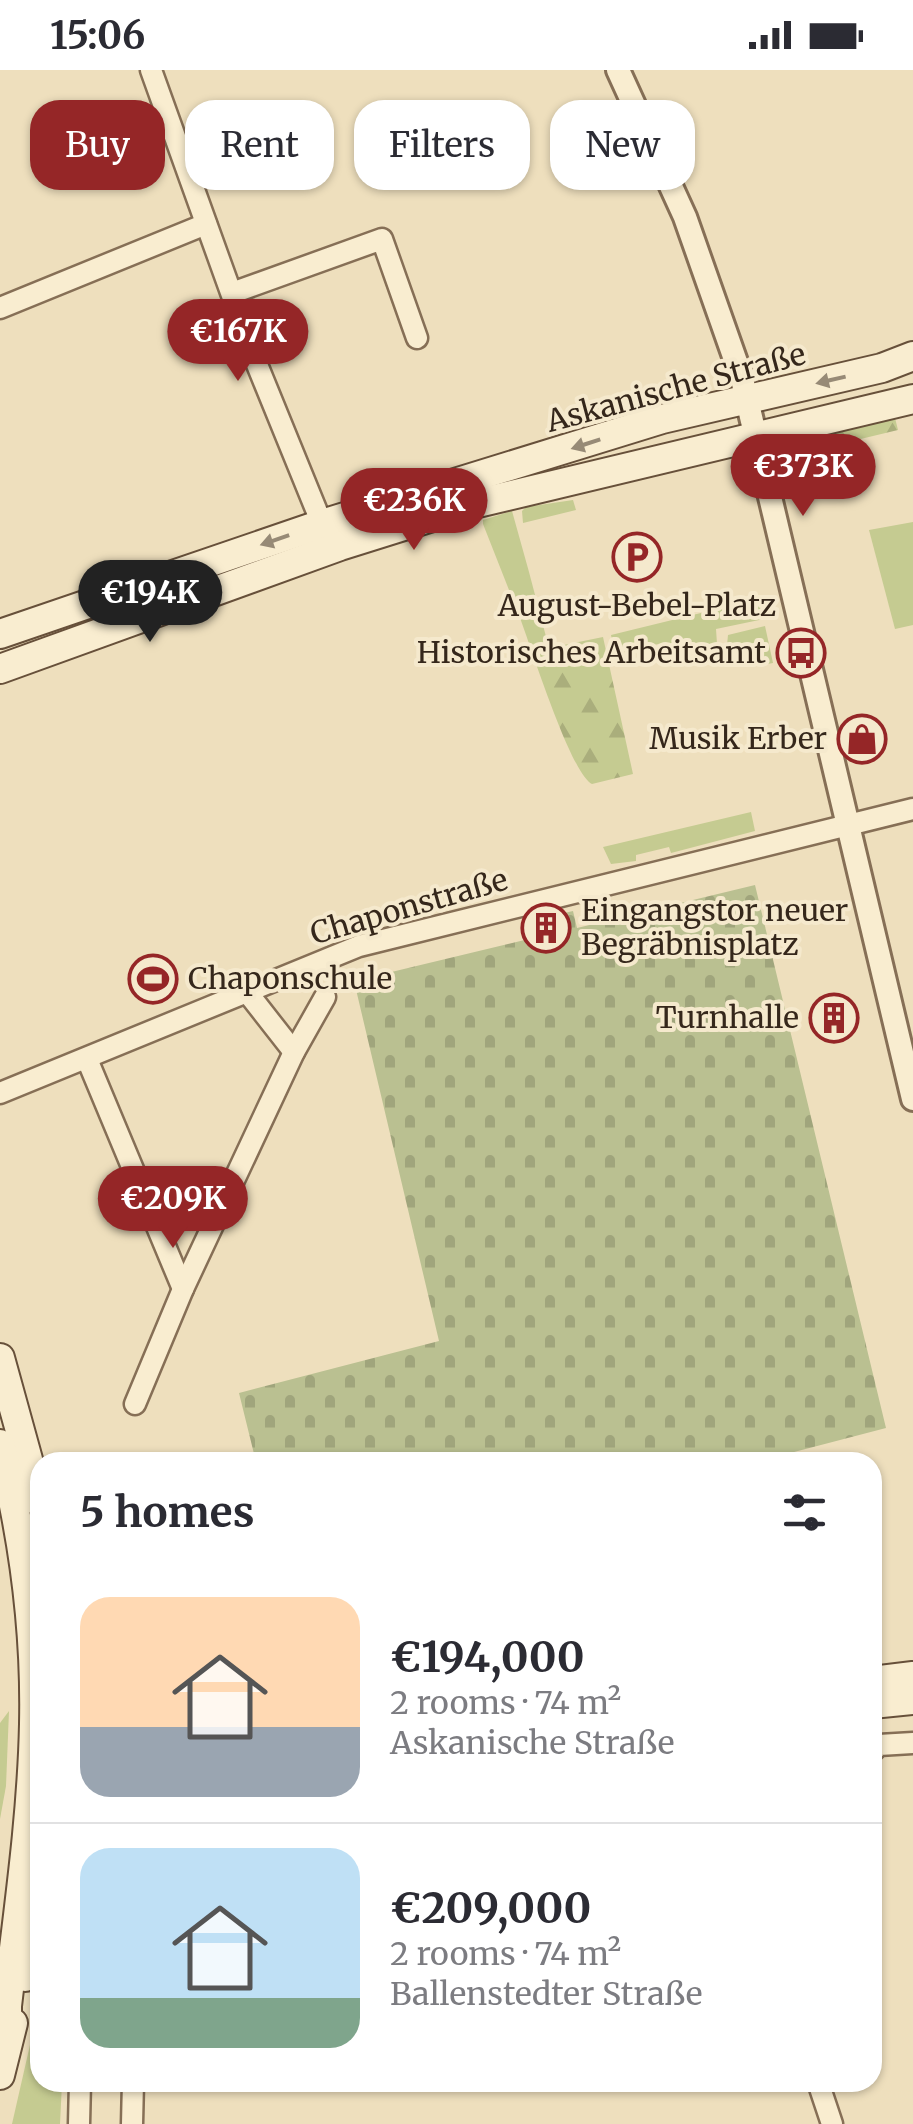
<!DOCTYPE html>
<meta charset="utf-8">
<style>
:root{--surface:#fff;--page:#f2f2f3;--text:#2b2b33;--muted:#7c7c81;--line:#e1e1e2;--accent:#952627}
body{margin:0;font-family:Merriweather,serif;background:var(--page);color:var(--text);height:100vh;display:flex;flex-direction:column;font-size:38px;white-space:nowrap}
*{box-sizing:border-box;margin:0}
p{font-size:32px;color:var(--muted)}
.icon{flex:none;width:55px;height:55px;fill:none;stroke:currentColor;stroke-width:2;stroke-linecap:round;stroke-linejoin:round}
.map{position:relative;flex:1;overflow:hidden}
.side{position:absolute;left:30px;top:1382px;width:852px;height:640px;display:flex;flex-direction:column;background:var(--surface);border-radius:30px;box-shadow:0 2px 8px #0004}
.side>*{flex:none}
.hud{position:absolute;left:30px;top:30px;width:855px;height:90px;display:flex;gap:20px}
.price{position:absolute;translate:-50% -85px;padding:0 22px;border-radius:35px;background:var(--accent);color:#fff;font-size:32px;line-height:65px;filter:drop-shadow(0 2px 5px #0008)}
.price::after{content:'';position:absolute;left:50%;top:60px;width:30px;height:22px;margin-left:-15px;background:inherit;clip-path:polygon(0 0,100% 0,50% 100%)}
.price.on{background:#222;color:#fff}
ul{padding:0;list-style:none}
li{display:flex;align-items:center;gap:30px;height:250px;padding:0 50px}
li+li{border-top:2px solid var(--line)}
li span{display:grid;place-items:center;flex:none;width:280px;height:200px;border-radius:30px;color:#555}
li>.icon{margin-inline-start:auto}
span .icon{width:120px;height:120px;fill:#fffc;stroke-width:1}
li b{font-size:42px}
h2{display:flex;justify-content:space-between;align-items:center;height:120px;padding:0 50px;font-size:42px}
.chip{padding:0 35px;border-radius:30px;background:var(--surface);box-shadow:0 2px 8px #0004;font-size:35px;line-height:90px}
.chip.on{background:var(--accent);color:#fff}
.status{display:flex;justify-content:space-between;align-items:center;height:70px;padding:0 50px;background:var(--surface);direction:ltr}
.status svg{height:28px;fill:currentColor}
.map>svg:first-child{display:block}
</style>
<div class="status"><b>15:06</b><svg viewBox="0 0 49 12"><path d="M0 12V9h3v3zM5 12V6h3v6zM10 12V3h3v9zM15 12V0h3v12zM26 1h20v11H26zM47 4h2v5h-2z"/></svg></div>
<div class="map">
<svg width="913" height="2054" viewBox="0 0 913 2054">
<defs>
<pattern id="forest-firs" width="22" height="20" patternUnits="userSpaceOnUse" patternTransform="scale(2.5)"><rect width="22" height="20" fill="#c5cb91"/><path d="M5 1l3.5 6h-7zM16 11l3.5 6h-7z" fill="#aaae7c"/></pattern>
<pattern id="cemetery-stones" width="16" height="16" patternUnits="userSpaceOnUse" patternTransform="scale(2.5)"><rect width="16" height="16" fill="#bac091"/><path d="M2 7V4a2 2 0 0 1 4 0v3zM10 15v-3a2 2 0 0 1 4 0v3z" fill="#a0a57c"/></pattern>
</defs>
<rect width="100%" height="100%" fill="#eedfbd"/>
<!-- grass -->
<g fill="#c5cb91">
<polygon points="573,430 576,440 523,453 522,441 526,437"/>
<polygon points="512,441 529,502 520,502 519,530 524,539 520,548 483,454 483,450"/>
<polygon points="913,452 913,555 895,559 869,460"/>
<polygon points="758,529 764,549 716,559 717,574 669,576 662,573 615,585 611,565"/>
<polygon points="765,556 773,593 752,597 727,575 728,565"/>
<polygon points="751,742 755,761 671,783 669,777 636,785 636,791 611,794 603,777"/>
<polygon points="9,1641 6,1716 0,1749 0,1653"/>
<polygon points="40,1931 40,2012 62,2013 60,2054 12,2054"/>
</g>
<!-- forest -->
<g fill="url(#forest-firs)">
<polygon points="895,348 898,360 819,379 817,370 822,366"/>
<path d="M520,501L529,502L549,578L603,567L633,704L592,714C571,704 531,577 520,548C526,532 511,519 520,501Z"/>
</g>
<!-- cemetery -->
<polygon fill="url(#cemetery-stones)" points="755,815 886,1358 775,1387 775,1392 256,1392 239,1323 439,1271 354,911 537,867 534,850 573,841 577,858"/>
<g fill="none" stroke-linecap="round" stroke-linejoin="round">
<!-- minor casing -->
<g stroke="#866f56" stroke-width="25">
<g id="minor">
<polyline points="151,0 256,292 322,454"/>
<polyline points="232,223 382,169 417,268"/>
<polyline points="0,238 206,154"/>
<polyline points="247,922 294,982"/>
<polyline points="87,989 183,1219"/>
<polyline points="0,1023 359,876 913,739"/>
<polyline points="135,1334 183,1219 294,982 325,927"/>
<polyline points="872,1682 879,1675 913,1673"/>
<polyline points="818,2012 832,2054"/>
<polyline points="79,2054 80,2012"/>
<polyline points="132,2054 133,2012"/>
</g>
</g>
<!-- tertiary casing -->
<g stroke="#866f56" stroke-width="28">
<polyline id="tertiary" points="618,0 685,147 742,309 913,1029"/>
</g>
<!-- secondary casing -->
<g stroke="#67503a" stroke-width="32">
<g id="secondary">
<polyline points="0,564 322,454 662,349 882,298 913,286"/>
<polyline points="0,599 340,476 474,434 913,329"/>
<polyline points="0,1288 40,1433"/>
<path d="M0,1374C23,1464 36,1561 34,1654C32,1748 18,1842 7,1936V1968"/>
<polyline points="872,1611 913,1606"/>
<polyline points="872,1634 913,1630"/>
<polyline points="25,1907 40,1845"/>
<polyline points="0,2005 13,1953"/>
</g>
</g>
<!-- minor -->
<use href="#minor" stroke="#f9edd0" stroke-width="20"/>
<!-- tertiary -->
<use href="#tertiary" stroke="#f9edd0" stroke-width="22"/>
<!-- secondary -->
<use href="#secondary" stroke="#f9edd0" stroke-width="28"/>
</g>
<!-- one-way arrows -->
<defs><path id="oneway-solid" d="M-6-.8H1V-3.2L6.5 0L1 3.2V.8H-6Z" transform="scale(2.5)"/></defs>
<g fill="#978a76">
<use href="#oneway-solid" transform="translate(831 310) rotate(167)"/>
<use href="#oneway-solid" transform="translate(586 374) rotate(162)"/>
<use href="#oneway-solid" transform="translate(275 470) rotate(161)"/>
</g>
<!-- icons -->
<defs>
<g id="parking-ring" transform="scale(2.5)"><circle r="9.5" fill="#f5e9cd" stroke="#952627" stroke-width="1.5"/><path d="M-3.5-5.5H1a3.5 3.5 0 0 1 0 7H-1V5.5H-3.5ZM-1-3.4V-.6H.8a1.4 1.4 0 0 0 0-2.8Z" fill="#952627"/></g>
<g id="bus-ring" transform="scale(2.5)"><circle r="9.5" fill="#f5e9cd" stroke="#952627" stroke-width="1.5"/><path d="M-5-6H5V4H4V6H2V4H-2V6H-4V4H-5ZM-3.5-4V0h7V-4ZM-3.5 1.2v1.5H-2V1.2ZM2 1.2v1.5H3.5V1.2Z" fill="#952627"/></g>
<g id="shop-ring" transform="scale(2.5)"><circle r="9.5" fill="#f5e9cd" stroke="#952627" stroke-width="1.5"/><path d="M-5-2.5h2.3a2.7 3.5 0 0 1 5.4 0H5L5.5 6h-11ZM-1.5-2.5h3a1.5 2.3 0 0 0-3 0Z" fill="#952627"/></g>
<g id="building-ring" transform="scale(2.5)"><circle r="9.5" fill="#f5e9cd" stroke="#952627" stroke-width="1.5"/><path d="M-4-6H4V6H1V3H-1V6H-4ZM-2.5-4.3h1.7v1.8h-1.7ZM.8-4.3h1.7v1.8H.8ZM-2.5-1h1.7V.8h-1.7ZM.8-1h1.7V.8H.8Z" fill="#952627"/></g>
<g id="stadium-ring" transform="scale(2.5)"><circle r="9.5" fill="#f5e9cd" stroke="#952627" stroke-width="1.5"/><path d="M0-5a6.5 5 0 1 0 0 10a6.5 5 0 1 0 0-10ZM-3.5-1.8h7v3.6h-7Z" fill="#952627"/></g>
</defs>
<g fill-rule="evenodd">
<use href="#parking-ring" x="637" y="487"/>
<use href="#bus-ring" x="801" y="583"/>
<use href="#shop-ring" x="862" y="669"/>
<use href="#building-ring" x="546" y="858"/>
<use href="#stadium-ring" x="153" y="909"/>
<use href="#building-ring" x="834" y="948"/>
</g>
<g text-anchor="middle" stroke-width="8" stroke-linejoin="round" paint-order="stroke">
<!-- street labels -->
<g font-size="30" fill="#35271b" stroke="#f5e9cd">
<text transform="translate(676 318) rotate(-15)" y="10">Askanische Straße</text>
<text transform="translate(409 837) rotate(-16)" y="10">Chaponstraße</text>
</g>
<!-- poi labels -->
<g font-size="30" fill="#35271b" stroke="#f5e9cd" text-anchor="end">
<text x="637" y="546" text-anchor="middle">August-Bebel-Platz</text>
<text x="766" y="593">Historisches Arbeitsamt</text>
<text x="827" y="679">Musik Erber</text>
<text x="581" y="851" text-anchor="start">Eingangstor neuer<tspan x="581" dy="34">Begräbnisplatz</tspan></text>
<text x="188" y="919" text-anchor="start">Chaponschule</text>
<text x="799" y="958">Turnhalle</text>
</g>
</g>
</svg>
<b class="price" style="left:238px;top:314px">€167K</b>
<b class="price" style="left:803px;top:449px">€373K</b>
<b class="price" style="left:414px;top:483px">€236K</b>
<b class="price on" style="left:150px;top:575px">€194K</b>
<b class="price" style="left:173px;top:1181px">€209K</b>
<div class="hud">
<a class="chip on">Buy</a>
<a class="chip">Rent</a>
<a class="chip">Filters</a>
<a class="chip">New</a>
</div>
<section class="side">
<h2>5 homes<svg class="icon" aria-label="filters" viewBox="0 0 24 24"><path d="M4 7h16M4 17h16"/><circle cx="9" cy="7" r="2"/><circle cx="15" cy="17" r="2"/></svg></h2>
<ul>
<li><span style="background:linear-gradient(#ffd9b3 65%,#9aa5b1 0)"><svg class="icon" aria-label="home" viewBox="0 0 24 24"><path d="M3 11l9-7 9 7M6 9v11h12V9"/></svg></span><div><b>€194,000</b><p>2 rooms · 74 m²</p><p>Askanische Straße</p></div></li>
<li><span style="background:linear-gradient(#bfe0f5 75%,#7fa58c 0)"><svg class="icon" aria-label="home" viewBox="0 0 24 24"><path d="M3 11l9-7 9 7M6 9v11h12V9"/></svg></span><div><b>€209,000</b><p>2 rooms · 74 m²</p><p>Ballenstedter Straße</p></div></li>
</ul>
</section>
</div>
